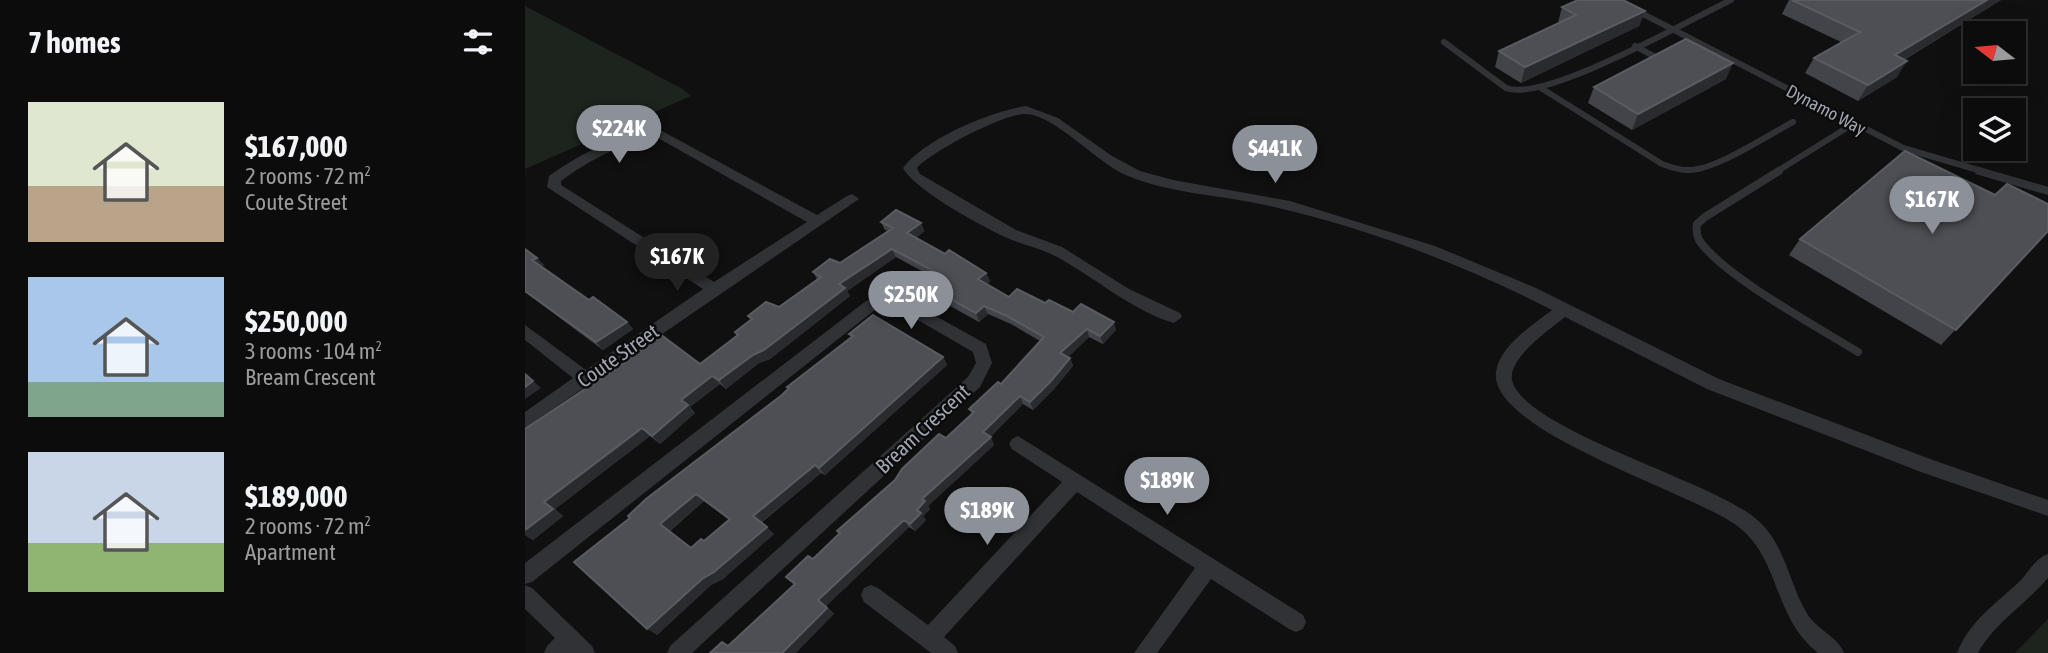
<!DOCTYPE html>
<meta charset="utf-8">
<style>
:root{--surface:#0c0c0d;--page:#151516;--text:#f1f3f6;--muted:#9a9b9d;--line:#2c2c2e;--accent:#8c9099}
body{margin:0;font-family:"Asap Condensed",sans-serif;background:var(--page);color:var(--text);height:100vh;display:flex;flex-direction:column;font-size:26px;white-space:nowrap}
*{box-sizing:border-box;margin:0}
p{font-size:23px;color:var(--muted)}
.icon{flex:none;width:38px;height:38px;fill:none;stroke:currentColor;stroke-width:2;stroke-linecap:round;stroke-linejoin:round}
.map{position:relative;flex:1;overflow:hidden}
.details{display:flex;flex-direction:column;background:var(--surface);width:525px}
.details>*{flex:none}
.needle{width:46px;rotate:286deg}
.buttons{position:absolute;left:1438px;top:21px;display:grid;gap:14px}
.buttons a{display:grid;place-items:center;width:63px;height:63px;border-radius:0px;background:var(--surface);box-shadow:0 7px 28px #0002,0 0 0 2px var(--line);font-size:35px}
.price{position:absolute;translate:-50% -60px;padding:0 16px;border-radius:24px;background:var(--accent);color:#fff;font-size:23px;line-height:46px;filter:drop-shadow(0 2px 4px #0008)}
.price::after{content:'';position:absolute;left:50%;top:42px;width:21px;height:16px;margin-left:-10px;background:inherit;clip-path:polygon(0 0,100% 0,50% 100%)}
.price.selected{background:#222;color:#fff}
ul{padding:0;list-style:none}
li{display:flex;align-items:center;gap:21px;height:175px;padding:0 28px}
li span{display:grid;place-items:center;flex:none;width:196px;height:140px;border-radius:0px;color:#555}
li>.icon{margin-inline-start:auto}
span .icon{width:84px;height:84px;fill:#fffc;stroke-width:1}
li b{font-size:30px}
h2{display:flex;justify-content:space-between;align-items:center;height:84px;padding:0 28px;font-size:30px}
main{display:flex;flex:1;min-height:0}
.map>svg:first-child{display:block}
</style>
<main>
<section class="details">
<h2>7 homes<svg class="icon" aria-label="filters" viewBox="0 0 24 24"><path d="M4 7h16M4 17h16"/><circle cx="9" cy="7" r="2"/><circle cx="15" cy="17" r="2"/></svg></h2>
<ul>
<li><span style="background:linear-gradient(#dfe7d0 60%,#b9a48a 0)"><svg class="icon" aria-label="home" viewBox="0 0 24 24"><path d="M3 11l9-7 9 7M6 9v11h12V9"/></svg></span><div><b>$167,000</b><p>2 rooms · 72 m²</p><p>Coute Street</p></div></li>
<li><span style="background:linear-gradient(#a9c7e8 75%,#7fa58c 0)"><svg class="icon" aria-label="home" viewBox="0 0 24 24"><path d="M3 11l9-7 9 7M6 9v11h12V9"/></svg></span><div><b>$250,000</b><p>3 rooms · 104 m²</p><p>Bream Crescent</p></div></li>
<li><span style="background:linear-gradient(#c9d6e8 65%,#8fb573 0)"><svg class="icon" aria-label="home" viewBox="0 0 24 24"><path d="M3 11l9-7 9 7M6 9v11h12V9"/></svg></span><div><b>$189,000</b><p>2 rooms · 72 m²</p><p>Apartment</p></div></li>
</ul>
</section>
<div class="map">
<svg width="1523" height="653" viewBox="0 0 1523 653">
<rect width="100%" height="100%" fill="#101011"/>
<!-- green -->
<g fill="#1c241d">
<polygon points="0,6 156,88 166,96 0,169"/>
<polygon points="1523,619 1523,653 1490,653"/>
</g>
<g fill="none" stroke-linecap="round" stroke-linejoin="round">
<!-- lane-far1 -->
<g stroke="#313236" stroke-width="6">
<polyline points="1091,0 1378,148 1460,172"/>
<path d="M919,42L981,88C1020,103 1164,20 1206,0"/>
<polyline points="1110,46 1134,59"/>
<path d="M1016,88L1137,164C1146,167 1154,171 1164,170C1191,170 1243,135 1268,122"/>
<polyline points="1251,172 1328,124"/>
</g>
<!-- lane -->
<g stroke="#313236" stroke-width="8">
<path d="M1254,171L1180,217L1172,224C1171,230 1171,234 1174,240C1197,275 1294,328 1333,352"/>
<polyline points="1454,171 1523,191"/>
</g>
<!-- street -->
<g fill="#313236" fill-rule="evenodd">
<path d="M501,106L533,118L587,156L615,171L648,180L765,201L910,246L1011,288L1194,379L1405,459L1523,500V516L1396,472L1182,389L1040,317C1024,330 983,358 987,380C998,429 1187,481 1230,518C1261,543 1263,583 1283,615C1293,630 1313,637 1319,653H1293C1248,617 1256,562 1215,528C1174,494 963,432 971,372C974,346 1008,325 1027,310C939,265 845,229 749,207C701,195 649,195 603,176C572,164 530,114 500,114C478,114 406,152 392,168L395,174L491,230L537,247L604,289L655,313L657,317L649,323C603,309 568,275 526,254C511,247 495,244 480,237C455,225 391,191 378,168C399,139 466,111 501,106Z"/>
<path d="M135,130L292,215L322,196L327,194L334,199L0,428V412L48,378L0,340V325L61,370L178,289L22,187L24,176C56,153 96,133 135,130ZM133,138L282,222L189,282L36,185V181C63,161 99,141 133,138Z"/>
<polygon points="358,295 380,299 461,344 467,363 455,387 167,653 142,653 145,646 443,377 451,363 448,352 372,308 358,307 351,309 7,582 0,584 0,563 341,301"/>
<polygon points="493,436 778,615 781,622 778,629 771,632 764,629 686,579 632,653 609,653 670,568 552,492 419,637 430,646 433,653 406,653 339,602 336,595 339,588 346,585 353,588 403,625 537,482 487,449 484,444 487,439"/>
<path d="M1523,554V578C1501,604 1469,623 1453,653H1432C1445,620 1471,604 1496,580C1504,571 1511,558 1523,554Z"/>
<polygon points="0,585 7,588 67,646 70,653 19,653 22,646 30,638 0,609"/>
</g>
</g>
<!-- wall -->
<g fill="#434449" fill-rule="evenodd">
<polygon points="1264,0 1476,0 1379,60 1372,77 1333,101 1280,73 1289,58 1316,42 1257,14"/>
<polygon points="1037,7 1120,11 1114,26 996,83 970,67 974,51 1033,23"/>
<polygon points="1201,79 1107,130 1063,103 1069,87"/>
<polygon points="356,222 396,223 399,231 391,238 420,254 461,273 465,281 462,284 484,297 520,303 548,312 591,330 578,344 564,337 543,357 545,358 548,366 529,389 508,410 498,404 465,437 469,445 403,506 405,509 398,516 401,520 390,531 384,527 301,606 309,614 203,646 270,584 261,577 288,559 314,534 312,531 421,438 447,414 444,409 476,384 515,341 486,324 463,314 454,322 416,301 410,284 415,281 371,257 322,291 325,296 245,359 234,363 201,389 195,384 165,407 170,413 135,444 125,436 30,509 38,516 8,540 0,535 0,429 175,364 212,335 210,332 226,320 223,316 254,307 292,279 288,272 315,263 363,231 360,230"/>
<polygon points="1523,231 1416,345 1264,255 1275,239"/>
<polygon points="0,249 19,265 16,266 64,300 102,322 108,329 78,350 0,292"/>
<path d="M324,334L418,357L422,365L300,475L296,473L236,523L249,534L198,579L186,585L132,635L49,562L257,395L263,389L262,387L326,337ZM179,501L204,520L179,541L166,548L145,531Z"/>
</g>
<!-- shaded-wall -->
<g fill="#2a2b2e">
<polygon points="1462,0 1476,0 1360,71 1370,55"/>
<polygon points="1120,11 1114,26 996,83 1000,67"/>
<polygon points="1382,61 1372,77 1333,101 1343,85"/>
<polygon points="1208,63 1201,79 1107,130 1113,114"/>
<polygon points="396,223 399,231 386,242 382,233"/>
<polygon points="367,249 371,257 322,291 325,296 245,359 234,363 201,389 194,380 228,355 314,284"/>
<polygon points="12,258 19,265 14,268 7,260"/>
<polygon points="461,273 465,281 457,288 453,279"/>
<polygon points="459,306 463,314 454,322 451,313"/>
<polygon points="102,322 108,329 78,350 71,342"/>
<polygon points="589,322 591,330 578,344 575,336"/>
<polygon points="562,329 564,337 538,362 535,353"/>
<polygon points="418,357 422,365 300,475 294,468"/>
<polygon points="545,358 548,366 529,389 508,410 505,402"/>
<polygon points="187,376 195,384 165,407 170,413 135,444 127,436 156,400"/>
<polygon points="8,381 16,388 0,399 0,387"/>
<polygon points="495,396 498,404 462,440 458,432"/>
<polygon points="117,428 125,436 30,509 38,516 8,540 0,535 0,530 19,502"/>
<polygon points="466,437 469,445 403,506 405,509 398,516 401,520 390,531 385,524 397,499"/>
<polygon points="290,465 296,473 235,523 228,516"/>
<polygon points="171,494 179,501 144,531 135,524"/>
<polygon points="379,520 384,527 300,607 293,600"/>
<polygon points="242,527 249,534 198,579 186,585 132,635 122,629 177,579"/>
<polygon points="302,608 309,614 271,653 257,653"/>
</g>
<!-- building -->
<g fill="#4d4f54" stroke="#5a5c63" stroke-width="2" fill-rule="evenodd">
<polygon points="1053,0 1098,0 1120,11 1000,67 974,51 1051,15 1037,7"/>
<polygon points="1267,0 1462,0 1370,55 1382,61 1343,85 1289,58 1335,32"/>
<polygon points="1161,39 1208,63 1113,114 1069,87"/>
<polygon points="1380,151 1470,195 1482,184 1523,204 1523,231 1431,330 1275,239"/>
<polygon points="371,210 396,223 382,233 420,254 424,250 461,273 453,279 484,297 492,289 520,303 524,300 548,312 556,304 589,322 575,336 562,329 535,353 545,358 526,381 505,402 495,396 458,432 466,437 397,499 400,501 392,510 396,513 385,524 379,520 293,600 302,608 257,653 185,653 197,642 203,646 270,584 261,577 283,556 288,559 315,533 312,531 370,480 377,469 414,434 421,438 449,412 444,409 473,382 476,384 519,337 482,316 459,306 451,313 412,292 417,288 410,284 420,277 367,249 314,284 320,288 239,350 228,355 194,380 187,376 156,400 163,405 127,436 117,428 19,502 28,509 0,530 0,429 102,361 100,360 135,334 175,364 213,335 210,332 227,319 223,316 241,302 254,307 296,277 288,272 305,259 315,263 368,228 356,222"/>
<polygon points="0,249 12,258 7,260 64,300 68,297 102,322 71,342 0,291"/>
<path d="M348,315L418,357L294,468L290,465L228,516L242,527L189,572L177,579L122,629L49,562L105,518L103,516L121,499L257,395L264,388L262,387L328,336L324,334ZM171,494L205,519L179,541L176,539L166,548L135,524Z"/>
<polygon points="0,374 8,381 0,387"/>
</g>
<g text-anchor="middle" stroke-width="5" stroke-linejoin="round" paint-order="stroke">
<!-- far-street labels -->
<g font-size="18" fill="#a0a6b2" stroke="#0b0b0c">
<text transform="translate(1301 110) rotate(28)" y="6">Dynamo Way</text>
</g>
<!-- street labels -->
<g font-size="21" fill="#a0a6b2" stroke="#0b0b0c">
<text transform="translate(93 356) rotate(-35)" y="7">Coute Street</text>
<text transform="translate(398 429) rotate(-43)" y="7">Bream Crescent</text>
</g>
</g>
</svg>
<div class="buttons">
<a><svg class="needle" viewBox="-14 -14 28 28"><path d="M0-13l5 13h-10z" fill="#e53935"/><path d="M0 13l5-13h-10z" fill="#9a9b9d"/></svg></a>
<a><svg class="icon" aria-label="layers" viewBox="0 0 24 24"><path d="M12 4l9 5-9 5-9-5zM3 14l9 5 9-5"/></svg></a>
</div>
<b class="price" style="left:94px;top:165px">$224K</b>
<b class="price" style="left:750px;top:185px">$441K</b>
<b class="price" style="left:1407px;top:236px">$167K</b>
<b class="price selected" style="left:152px;top:293px">$167K</b>
<b class="price" style="left:386px;top:331px">$250K</b>
<b class="price" style="left:642px;top:517px">$189K</b>
<b class="price" style="left:462px;top:547px">$189K</b>
</div>
</main>
